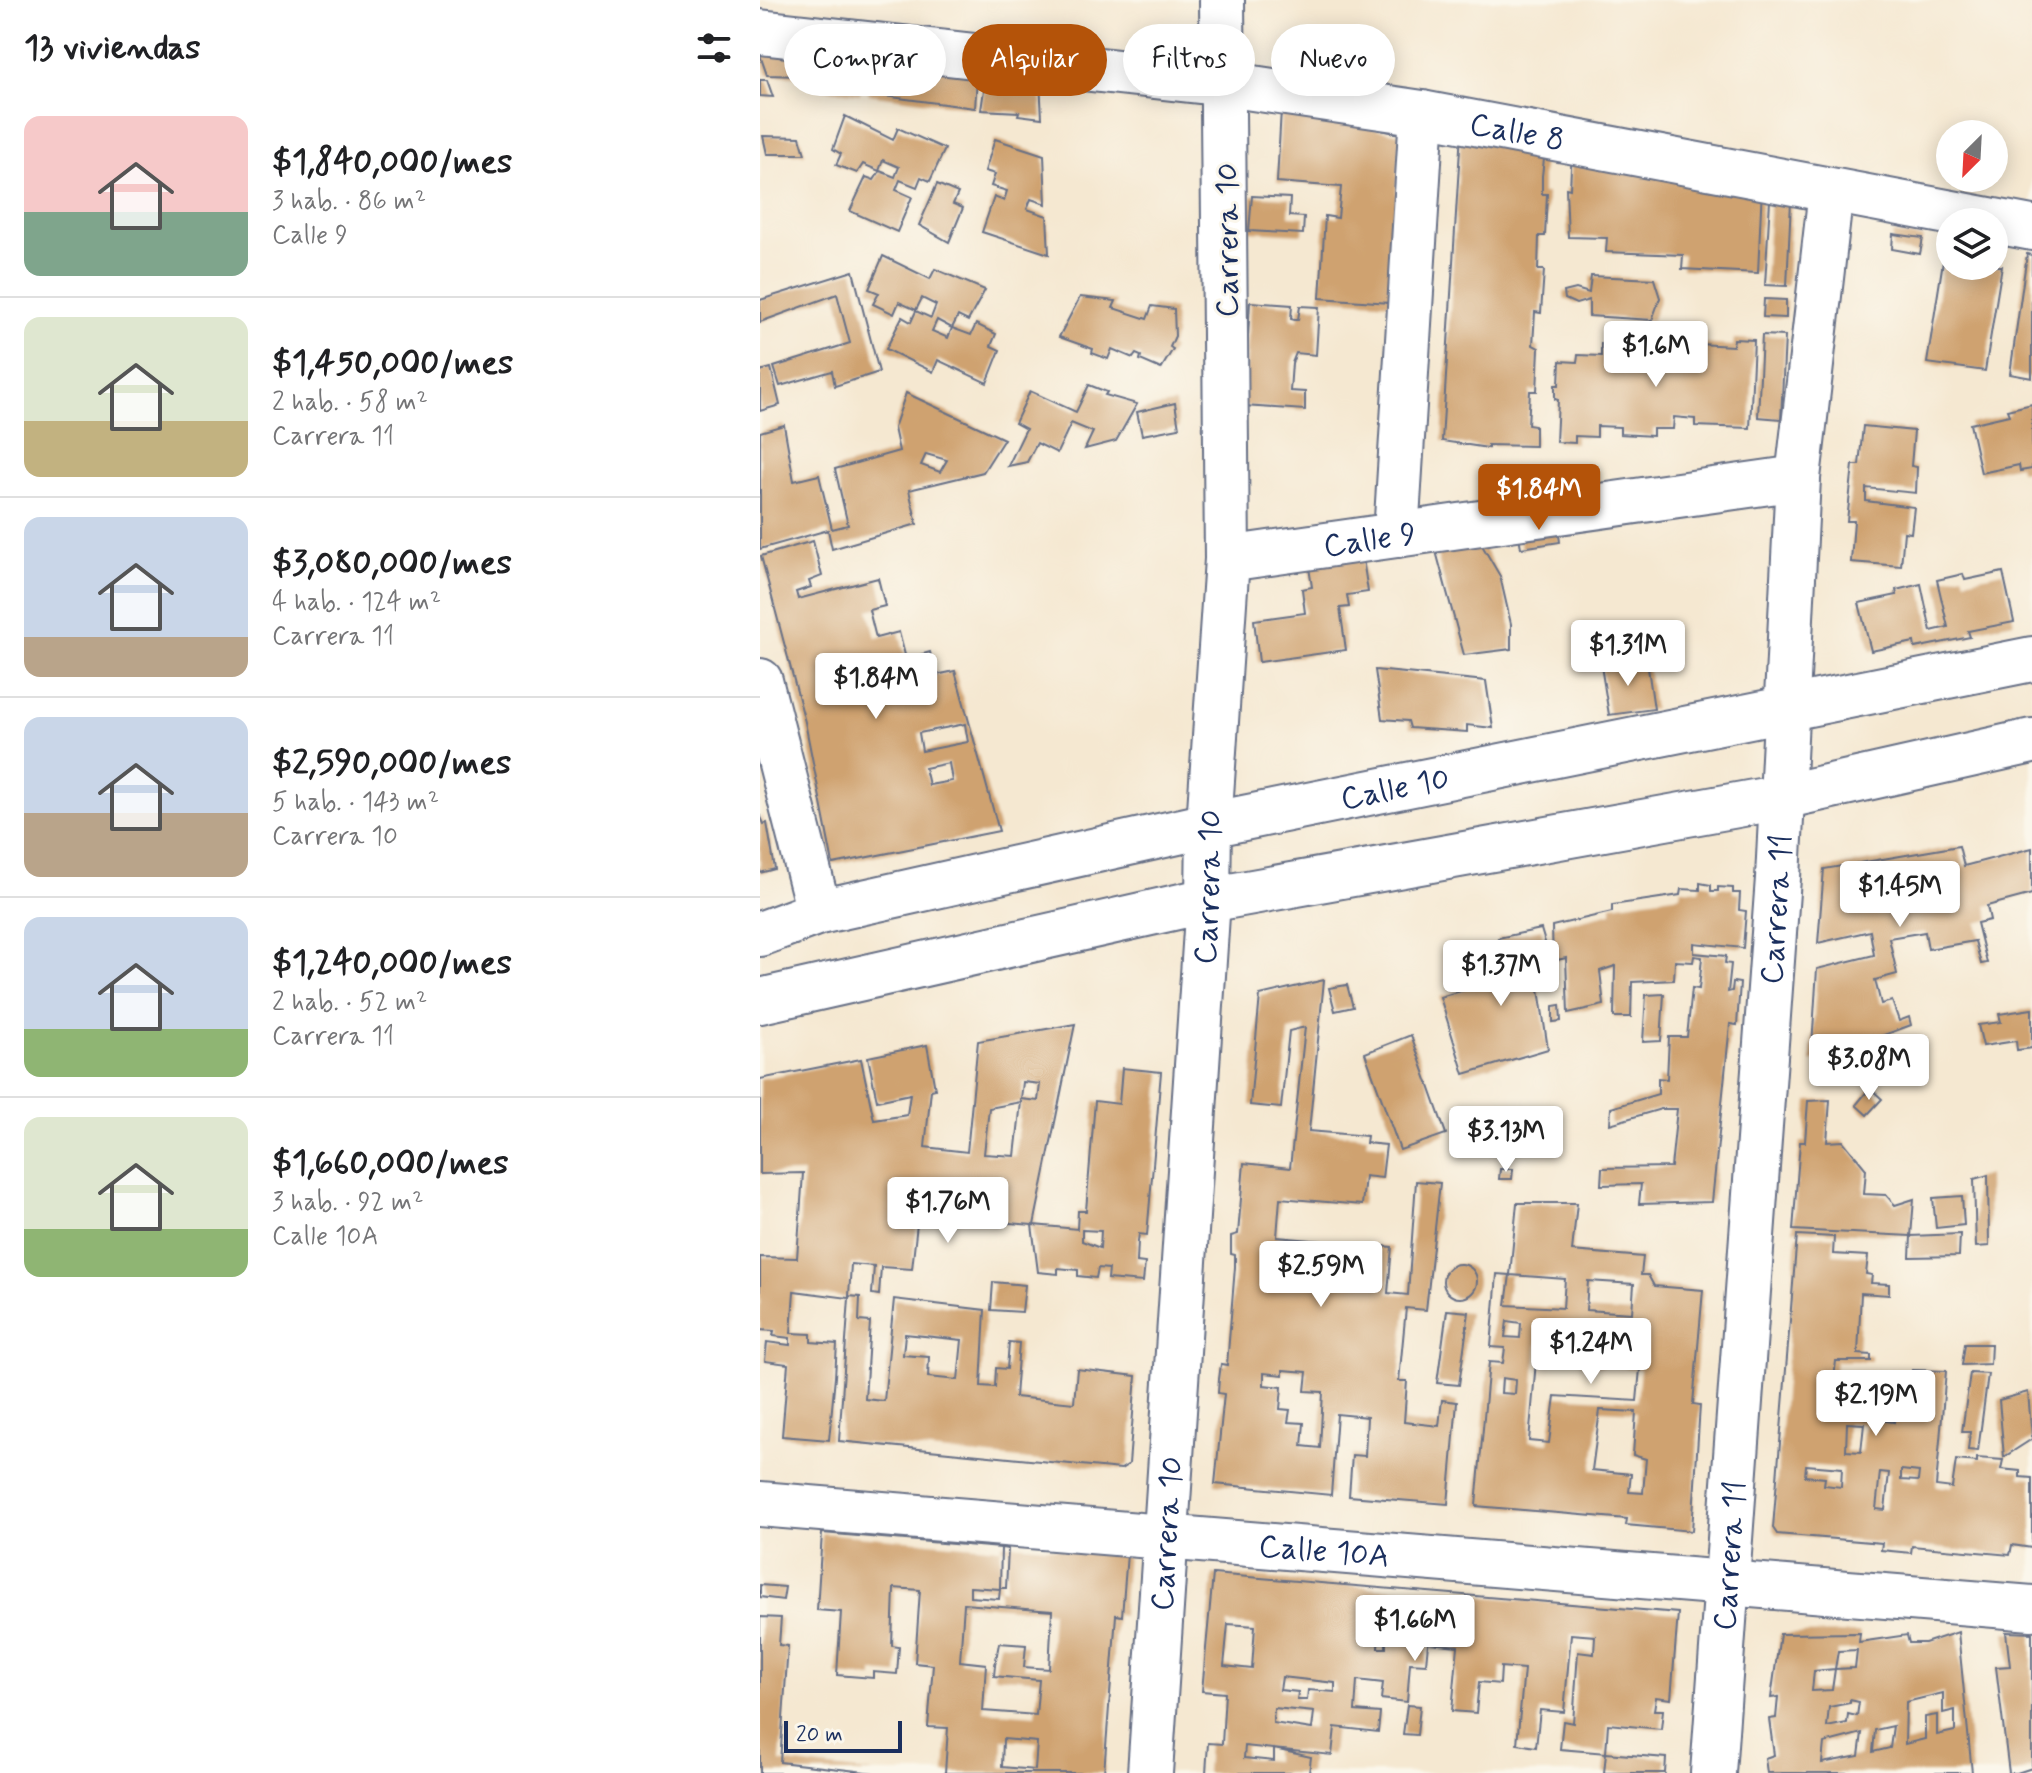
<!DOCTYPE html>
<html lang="es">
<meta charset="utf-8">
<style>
:root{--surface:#fff;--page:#f2f2f2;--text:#202124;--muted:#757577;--line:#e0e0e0;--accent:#b45309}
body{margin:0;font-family:Mynerve,sans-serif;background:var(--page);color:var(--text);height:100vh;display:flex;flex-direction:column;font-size:30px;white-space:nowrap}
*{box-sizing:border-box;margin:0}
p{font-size:26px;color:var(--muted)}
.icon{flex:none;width:44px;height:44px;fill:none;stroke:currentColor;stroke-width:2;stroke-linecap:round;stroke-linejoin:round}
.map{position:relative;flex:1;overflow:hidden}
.panel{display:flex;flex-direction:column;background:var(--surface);width:760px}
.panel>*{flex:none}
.top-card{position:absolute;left:24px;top:24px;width:760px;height:72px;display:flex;gap:16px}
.needle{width:52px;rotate:204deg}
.fabs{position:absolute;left:1176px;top:120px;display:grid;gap:16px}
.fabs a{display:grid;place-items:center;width:72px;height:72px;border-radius:50%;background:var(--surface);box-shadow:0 4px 20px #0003;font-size:40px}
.scale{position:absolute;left:24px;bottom:20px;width:118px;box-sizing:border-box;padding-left:8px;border:4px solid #1b2f5e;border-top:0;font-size:22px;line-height:28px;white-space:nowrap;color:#1b2f5e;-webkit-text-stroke:6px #fbf7ec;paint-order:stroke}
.price{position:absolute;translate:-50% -68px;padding:0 18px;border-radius:8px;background:#fff;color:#222;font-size:26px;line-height:52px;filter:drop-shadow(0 2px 4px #0008)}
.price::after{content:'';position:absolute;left:50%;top:48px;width:24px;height:18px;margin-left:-12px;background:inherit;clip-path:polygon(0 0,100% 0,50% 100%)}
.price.selected{background:var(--accent);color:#fff}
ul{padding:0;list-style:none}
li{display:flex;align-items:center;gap:24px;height:200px;padding:0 24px}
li+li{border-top:2px solid var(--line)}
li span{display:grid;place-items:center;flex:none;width:224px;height:160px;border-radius:16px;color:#555}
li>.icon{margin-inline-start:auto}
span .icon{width:96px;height:96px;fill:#fffc;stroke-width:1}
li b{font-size:34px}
h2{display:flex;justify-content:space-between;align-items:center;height:96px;padding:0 24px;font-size:34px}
.chip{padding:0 28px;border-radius:36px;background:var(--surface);box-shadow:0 4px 20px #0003;font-size:28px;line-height:72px}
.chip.selected{background:var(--accent);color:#fff}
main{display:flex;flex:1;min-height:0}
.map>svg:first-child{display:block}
</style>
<main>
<section class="panel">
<h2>13 viviendas<svg class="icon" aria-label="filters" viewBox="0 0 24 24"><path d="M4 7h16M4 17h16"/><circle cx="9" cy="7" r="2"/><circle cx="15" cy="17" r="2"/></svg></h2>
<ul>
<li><span style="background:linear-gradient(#f6c9c9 60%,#7fa58c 0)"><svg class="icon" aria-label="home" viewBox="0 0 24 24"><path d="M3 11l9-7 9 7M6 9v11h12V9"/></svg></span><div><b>$1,840,000/mes</b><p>3 hab. · 86 m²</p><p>Calle 9</p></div></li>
<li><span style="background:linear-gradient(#dfe7d0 65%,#c2b280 0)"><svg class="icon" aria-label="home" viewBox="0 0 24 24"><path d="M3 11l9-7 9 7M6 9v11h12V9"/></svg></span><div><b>$1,450,000/mes</b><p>2 hab. · 58 m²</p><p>Carrera 11</p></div></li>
<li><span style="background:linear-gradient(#c9d6e8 75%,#b9a48a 0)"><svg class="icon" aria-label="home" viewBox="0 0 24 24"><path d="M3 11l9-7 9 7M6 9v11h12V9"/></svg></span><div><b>$3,080,000/mes</b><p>4 hab. · 124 m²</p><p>Carrera 11</p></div></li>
<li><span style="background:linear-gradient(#c9d6e8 60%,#b9a48a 0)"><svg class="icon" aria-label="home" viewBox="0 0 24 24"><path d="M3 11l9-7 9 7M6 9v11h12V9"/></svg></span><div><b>$2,590,000/mes</b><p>5 hab. · 143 m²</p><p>Carrera 10</p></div></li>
<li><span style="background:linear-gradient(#c9d6e8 70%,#8fb573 0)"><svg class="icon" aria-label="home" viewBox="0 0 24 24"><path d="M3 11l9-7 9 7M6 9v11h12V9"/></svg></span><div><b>$1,240,000/mes</b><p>2 hab. · 52 m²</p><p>Carrera 11</p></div></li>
<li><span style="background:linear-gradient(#dfe7d0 70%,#8fb573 0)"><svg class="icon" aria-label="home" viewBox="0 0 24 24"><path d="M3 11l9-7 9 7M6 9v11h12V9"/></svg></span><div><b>$1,660,000/mes</b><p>3 hab. · 92 m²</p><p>Calle 10A</p></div></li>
</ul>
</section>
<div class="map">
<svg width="1272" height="1773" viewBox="0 0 1272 1773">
<rect width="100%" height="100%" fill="#fbf7ec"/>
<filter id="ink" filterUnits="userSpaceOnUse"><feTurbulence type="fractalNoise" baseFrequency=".0125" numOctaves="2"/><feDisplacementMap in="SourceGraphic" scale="16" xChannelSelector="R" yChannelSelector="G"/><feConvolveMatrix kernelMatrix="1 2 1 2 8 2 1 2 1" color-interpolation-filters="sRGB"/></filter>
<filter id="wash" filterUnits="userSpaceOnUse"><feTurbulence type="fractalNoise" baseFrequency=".006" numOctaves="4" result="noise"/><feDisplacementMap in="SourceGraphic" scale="32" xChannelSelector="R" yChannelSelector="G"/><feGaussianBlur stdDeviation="1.8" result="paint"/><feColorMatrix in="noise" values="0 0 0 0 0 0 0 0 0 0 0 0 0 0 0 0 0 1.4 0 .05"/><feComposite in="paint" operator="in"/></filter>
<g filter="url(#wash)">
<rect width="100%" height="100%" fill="#f5e8d1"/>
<g id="blocks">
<!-- building -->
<g fill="#cfa270" fill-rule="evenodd">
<polygon points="0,40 31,48 40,76 7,75 0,55"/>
<polygon points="35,40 104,60 100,94 48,87"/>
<polygon points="115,58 218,62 215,108 108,94"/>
<polygon points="228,63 280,81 282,118 258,115 259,112 221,110"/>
<polygon points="0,80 7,80 13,97 0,96"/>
<polygon points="521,109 640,134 630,303 560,298 565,216 578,218 581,187 517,182"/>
<polygon points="85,116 133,140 138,128 185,149 170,181 161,177 157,187 140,180 136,190 152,197 137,232 90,211 106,177 114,180 120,171 135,177 139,167 123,160 119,171 103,164 97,173 76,165 81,154 73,149"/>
<polygon points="701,132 791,140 790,160 784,159 782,176 782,194 787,194 785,236 779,236 778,270 784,270 781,313 775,312 773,345 779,348 777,391 770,391 768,425 775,426 775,446 728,445 728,448 682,441"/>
<polygon points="3,136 40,137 45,154 7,154"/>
<polygon points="235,139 284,155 286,204 271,199 267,209 287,216 289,254 222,232 234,197 244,201 247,191 231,186 235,174 225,171"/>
<polygon points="812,148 1002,186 998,273 922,269 923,255 846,252 847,238 808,237 806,188 810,189"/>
<polygon points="177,184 198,193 193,204 203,208 189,242 159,225"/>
<polygon points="492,196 530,198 529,216 544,217 543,234 489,231"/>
<polygon points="1010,200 1031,201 1027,286 1005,285"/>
<polygon points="1133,234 1163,238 1160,254 1132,249"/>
<polygon points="1186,242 1190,242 1190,266 1242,266 1225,371 1167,363"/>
<polygon points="1267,254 1272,255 1272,378 1250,374"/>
<path d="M123,256L170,279L175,269L225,290L208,321L198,316L192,328L211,335L216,324L236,334L231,346L240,350L227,383L178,360L173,372L126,349L142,317L151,322L156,311L171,318L176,305L162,298L156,310L139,302L134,314L113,304L119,293L109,289ZM177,320L192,328L188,338L172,331Z"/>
<polygon points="93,271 119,372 75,386 72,371 20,386 14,367 90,343 77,294 0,322 0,300"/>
<polygon points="831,276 894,279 900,298 892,320 829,316 829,300 816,304 805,299 804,292 816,289 829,293"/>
<polygon points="320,297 356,301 353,308 387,319 392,306 414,309 415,336 410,347 413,349 401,369 380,360 381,356 376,354 373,358 352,349 348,359 332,353 333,349 299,337"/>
<polygon points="1004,299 1026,300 1026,318 1003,317"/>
<polygon points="490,302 532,305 531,319 535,320 538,320 540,306 559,307 556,355 536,353 532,363 530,391 545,392 545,410 484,406"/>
<polygon points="918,335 940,337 939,344 973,346 974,339 994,340 990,428 935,426 935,419 914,417 913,429 893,429 893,436 860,434 860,427 837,426 837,437 815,436 815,443 796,442 798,400 795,399 795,385 799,385 800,361 817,362 818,355 841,356 841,344 863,345 862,353 896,354 897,347 917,348"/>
<polygon points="1002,335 1025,336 1021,419 998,417"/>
<polygon points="11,368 20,405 0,411 0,371"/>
<polygon points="329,385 347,392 345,395 377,404 356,441 325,449 333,432 311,423 297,453 277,443 267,462 248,466 266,429 255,423 270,391 316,412"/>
<path d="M146,393L244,439L223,472L149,490L157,524L72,549L68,530L0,549V432L24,425L34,481L59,475L72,529L88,525L75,469L139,451L134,428ZM166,454L187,460L180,472L161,465Z"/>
<polygon points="415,403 419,428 382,435 377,412"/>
<polygon points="1272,404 1272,469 1260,471 1259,465 1221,473 1210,424 1249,415 1247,410"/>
<polygon points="1103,426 1154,431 1151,466 1157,467 1156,493 1106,488 1106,501 1154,507 1151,533 1144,532 1141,566 1091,562 1094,521 1087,521 1093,465 1099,465"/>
<polygon points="796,516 800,542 761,548 757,523"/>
<polygon points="716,535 740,576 751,624 751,649 704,655 673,540"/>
<path d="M53,541L62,576L49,581L51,587L36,592L38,599L118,578L125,606L109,610L116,638L139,632L146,659L170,652L176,675L195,671L239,831L73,864L45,722L1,556ZM133,662L137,679L86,692L81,675ZM205,724L208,742L162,751L159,733ZM189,763L192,781L169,785L165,768Z"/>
<polygon points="601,546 608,592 587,595 589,607 580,608 586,650 499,662 494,620 545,613 542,589 552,587 547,554"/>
<polygon points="1243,572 1254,622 1208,631 1210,637 1155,648 1154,642 1111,651 1099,603 1137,595 1136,590 1161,584 1171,631 1188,627 1177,580 1203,574 1205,580"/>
<polygon points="887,661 894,709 849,715 841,666"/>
<polygon points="615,670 726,681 733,728 707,725 707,732 650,728 648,721 622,719"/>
<polygon points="0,815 4,824 7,823 15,869 0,873"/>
<polygon points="1199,846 1204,866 1272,848 1272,894 1227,906 1230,920 1217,923 1227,963 1221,964 1215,941 1168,949 1165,932 1129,938 1137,974 1115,980 1121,1004 1132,1001 1139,1021 1149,1017 1151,1025 1051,1062 1057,969 1114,955 1110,931 1058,943 1064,869"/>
<polygon points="940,883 951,885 951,891 958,891 958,887 973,888 973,893 980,893 979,910 986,911 983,948 934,943 934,953 966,956 965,963 971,964 968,992 972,991 973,982 980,983 977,1025 970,1024 952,1202 879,1204 881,1184 841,1185 842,1168 911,1167 917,1109 901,1109 850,1124 851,1108 898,1094 898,1078 907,1079 909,1037 927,1037 932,988 939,989 942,957 934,956 933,962 915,961 914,980 872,982 871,1017 854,1017 855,966 840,971 844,1005 808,1013 806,958 793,961 792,926 852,912 852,905 920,895 921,889 940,890"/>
<polygon points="781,929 790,959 775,963 788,1049 704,1074 680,997 704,990 703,982 748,969 738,938"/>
<path d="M564,980L549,1131L607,1136L606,1143L626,1145L622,1178L605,1176L602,1205L520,1198L517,1237L632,1247L628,1293L648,1295L656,1181L680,1183L666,1310L646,1308L639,1381H647L644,1422L679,1426L682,1400L697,1402L688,1504L589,1496L592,1455L605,1456L607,1417L577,1414L571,1495L455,1484L464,1394L458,1393L459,1379L461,1364L467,1365L475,1267V1255L471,1254V1236L478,1234L484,1163L530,1168L545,1027L529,1031L521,1108L490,1105L500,995ZM523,1370L547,1372L545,1391L563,1392L560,1448L542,1446L544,1423L528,1422L530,1410L520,1409L522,1387L504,1385V1373L523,1375Z"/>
<polygon points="587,985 593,1007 575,1011 569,988"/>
<polygon points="904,994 901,1041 883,1042 886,995"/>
<polygon points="800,1005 801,1021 793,1022 793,1006"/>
<polygon points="1272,1009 1272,1048 1257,1050 1256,1041 1223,1046 1218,1025 1241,1022 1239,1014"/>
<path d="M315,1024L274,1225L317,1229L318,1211H326L335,1101L359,1104L362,1068L401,1072L387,1235L379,1234L378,1241L377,1262L385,1263L383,1282L348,1279L349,1269L338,1268L336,1278L318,1276V1270L298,1268V1274L278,1272L272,1225L158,1215L152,1269L121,1267L119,1295L112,1294L114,1266L91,1264L89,1296L100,1297L99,1321L110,1322L105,1399L124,1401L134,1299L225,1310L221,1386L235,1387L236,1368L247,1369L249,1342L259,1343L255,1397L314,1403L317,1369L376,1376L369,1464L361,1469L79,1441L89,1298L34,1291L31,1333L51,1334V1342L77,1344L75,1377L69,1440L22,1436L28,1364L5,1361L7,1342L30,1345V1338L13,1336L14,1331L0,1330V1257L37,1258L43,1173L0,1174V1079L101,1059L114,1120L147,1115L150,1094L117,1101L108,1057L167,1045L175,1089L171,1090L165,1147L207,1152L218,1041ZM263,1082L280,1084L278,1101L261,1099ZM261,1102L255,1156L224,1154L229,1108ZM322,1230L341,1231L340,1248L322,1241ZM145,1334L202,1340L198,1380L168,1377L169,1357L143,1355Z"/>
<polygon points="651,1035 686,1134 640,1150 605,1053"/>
<polygon points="1110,1088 1122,1099 1107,1115 1096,1105"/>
<polygon points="1070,1100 1067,1142 1083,1141 1106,1169 1104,1194 1126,1195 1135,1205 1154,1199 1151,1236 1033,1230 1040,1142 1045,1142 1048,1101"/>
<polygon points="740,1169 753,1169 752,1179 739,1179"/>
<polygon points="1228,1175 1229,1246 1216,1247 1214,1179"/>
<polygon points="1202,1196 1204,1225 1176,1228 1173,1198"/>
<path d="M757,1203H817L812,1251L883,1257L881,1275H888L894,1286L943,1290L933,1404L940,1405L932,1531L866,1525L867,1519L716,1506L729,1362L743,1363L745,1348L731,1347L737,1274L750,1275L746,1305L803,1308L805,1279L750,1275ZM828,1281L874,1284L872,1313L826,1310ZM747,1321L761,1323L760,1338L745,1337ZM779,1327L824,1338L821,1364L880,1369L877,1401L795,1396L789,1443L769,1441ZM742,1378L756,1380L755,1394L741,1393ZM840,1410L876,1412L873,1455L886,1459L883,1493L869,1492L871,1474L832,1470Z"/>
<polygon points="1200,1234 1199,1256 1150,1257 1151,1236"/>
<path d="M1037,1235L1074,1237L1073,1254L1108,1256L1106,1274L1112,1275L1111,1283L1129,1284V1295L1101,1293L1098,1354L1111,1355V1361H1076L1072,1396L1100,1399L1104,1376L1109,1377L1105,1418L1134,1422L1137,1391H1150L1152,1370L1186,1371L1176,1486L1192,1488L1196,1460L1217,1462V1458L1243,1460L1241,1469L1260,1471V1477L1272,1478V1548L1252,1545L1250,1555L1152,1546L1151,1553L1121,1550L1122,1543L1017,1534L1013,1528ZM1087,1423L1104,1424L1101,1452L1086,1451ZM1046,1465L1082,1468L1081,1487L1064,1485L1065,1478L1045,1476ZM1141,1470L1159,1472L1158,1481L1141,1480ZM1120,1472L1129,1473L1125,1510L1116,1509Z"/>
<circle cx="700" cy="1281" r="17"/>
<polygon points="233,1282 265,1285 262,1312 231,1310"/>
<polygon points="687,1310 709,1312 699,1385 677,1383"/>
<polygon points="1205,1344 1231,1344 1230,1364 1202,1365"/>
<polygon points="1210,1373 1228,1374 1218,1451 1208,1450 1210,1432 1202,1432"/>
<polygon points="1268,1392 1272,1439 1244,1457 1239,1400"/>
<path d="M62,1533L241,1548L240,1588H246L248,1549L241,1548L242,1543L367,1554L362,1616L356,1615L344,1773H185L188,1728L168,1727L173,1665L155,1663L160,1590L134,1588L132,1646L139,1647L137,1674L113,1672V1678L77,1675L81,1612L57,1610ZM210,1587L240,1589L239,1599L210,1597ZM204,1604L292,1611L289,1669L264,1667L266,1645L239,1643L235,1665L234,1676L279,1680L276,1715L223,1711L226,1664L200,1661ZM243,1739L277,1742L275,1770L242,1767Z"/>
<path d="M453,1574L918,1613L911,1699L896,1697L894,1710H903L901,1729L848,1724L846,1753L800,1749L803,1721L813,1723L818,1652L834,1654L835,1636L811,1634L804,1712L780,1710L776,1747L757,1744L764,1669L741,1667L740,1684L719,1682L716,1713L692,1711L698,1646L668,1643L666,1664L650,1663L647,1702L621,1699L623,1683L597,1680L595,1711L620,1713L618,1732L575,1727L572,1755L485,1746L484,1758L514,1761V1749L551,1757L549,1773H446L448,1743L462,1744L465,1693L442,1691ZM468,1624L495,1626L492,1669L464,1666ZM619,1635L626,1637V1648H618ZM522,1677L575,1683V1692L548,1690L547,1700H537L538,1692L520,1690ZM514,1708L554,1712L552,1729L513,1723Z"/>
<polygon points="0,1585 25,1587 23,1600 0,1597"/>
<polygon points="0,1617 21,1618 19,1645 28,1646 20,1762 114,1773 0,1773"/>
<path d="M1198,1632L1212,1773H1007L1005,1758L1014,1755L1009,1719L1016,1718L1018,1697L1011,1698L1020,1634L1100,1633L1099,1642L1147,1635L1149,1643H1165ZM1097,1650L1095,1668L1075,1669L1072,1690L1052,1691L1054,1671L1075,1669L1078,1651ZM1183,1693V1713L1195,1710V1731L1177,1735V1715L1165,1717V1739L1145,1744L1146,1702ZM1090,1700L1099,1702L1097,1716L1088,1714L1087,1723L1067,1727L1069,1707L1090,1703ZM1133,1726L1130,1748L1113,1752L1115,1730ZM1102,1733L1099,1756L1062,1763L1064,1743Z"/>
<polygon points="1246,1632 1272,1633 1272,1768 1257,1773 1249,1773 1236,1667 1250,1666"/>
<polygon points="647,1705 660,1706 657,1735 643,1734"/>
<polygon points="846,1753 906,1758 905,1773 844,1773"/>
</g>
</g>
</g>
<g filter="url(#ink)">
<use href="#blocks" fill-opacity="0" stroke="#677086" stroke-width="2"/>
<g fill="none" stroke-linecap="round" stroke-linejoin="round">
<!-- minor casing -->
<g stroke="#677086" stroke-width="48">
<g id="minor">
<path id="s1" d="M0,32L466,84L662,113L1272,228"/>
<polyline points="636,535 662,113"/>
<path id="s2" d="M467,559L1038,478"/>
<polyline points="0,681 59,912"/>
<path id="s3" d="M0,934L59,912L449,825L1272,659"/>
<path id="s4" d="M0,1504L1272,1608"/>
<path id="s5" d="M390,1773L448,900L449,825L467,559L462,0"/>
<path id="s6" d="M953,1773L1018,878L1038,478L1071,191"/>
</g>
</g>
<!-- major casing -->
<g stroke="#677086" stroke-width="48">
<polyline id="major" points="0,1001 448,900 1022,797 1272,741"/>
</g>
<!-- minor -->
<use href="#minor" stroke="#fff" stroke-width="44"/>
<!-- major -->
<use href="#major" stroke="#fff" stroke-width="44"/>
</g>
</g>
<g text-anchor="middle" stroke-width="6" stroke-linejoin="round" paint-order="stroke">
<!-- street labels -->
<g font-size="32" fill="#1b2f5e" stroke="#fbf7ec">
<text dy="11" stroke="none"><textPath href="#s1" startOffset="764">Calle 8</textPath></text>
<text transform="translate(466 240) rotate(-90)" y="11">Carrera 10</text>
<text dy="11" stroke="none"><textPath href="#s2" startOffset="144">Calle 9</textPath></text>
<text dy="11" stroke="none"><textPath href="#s3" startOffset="652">Calle 10</textPath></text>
<text dy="11" stroke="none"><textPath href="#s5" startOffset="888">Carrera 10</textPath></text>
<text dy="11" stroke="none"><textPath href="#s6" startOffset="866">Carrera 11</textPath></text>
<text dy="11" stroke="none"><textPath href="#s5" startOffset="240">Carrera 10</textPath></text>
<text dy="11" stroke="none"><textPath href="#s4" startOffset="566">Calle 10A</textPath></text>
<text dy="11" stroke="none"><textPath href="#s6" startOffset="218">Carrera 11</textPath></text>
</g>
</g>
</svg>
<div class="fabs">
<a><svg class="needle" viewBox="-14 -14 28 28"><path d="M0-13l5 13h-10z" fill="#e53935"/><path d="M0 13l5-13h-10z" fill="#757577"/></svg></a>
<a><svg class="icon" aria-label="layers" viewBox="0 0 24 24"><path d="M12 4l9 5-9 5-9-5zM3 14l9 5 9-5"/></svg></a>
</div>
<div class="scale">20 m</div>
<b class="price" style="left:896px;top:389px">$1.6M</b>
<b class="price selected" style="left:779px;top:532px">$1.84M</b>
<b class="price" style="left:868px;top:688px">$1.31M</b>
<b class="price" style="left:116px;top:721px">$1.84M</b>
<b class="price" style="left:1140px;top:929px">$1.45M</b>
<b class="price" style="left:741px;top:1008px">$1.37M</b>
<b class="price" style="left:1109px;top:1102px">$3.08M</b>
<b class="price" style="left:746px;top:1174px">$3.13M</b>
<b class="price" style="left:188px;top:1245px">$1.76M</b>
<b class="price" style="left:561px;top:1309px">$2.59M</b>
<b class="price" style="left:831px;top:1386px">$1.24M</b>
<b class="price" style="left:1116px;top:1438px">$2.19M</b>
<b class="price" style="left:655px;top:1663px">$1.66M</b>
<div class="top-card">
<a class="chip">Comprar</a>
<a class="chip selected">Alquilar</a>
<a class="chip">Filtros</a>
<a class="chip">Nuevo</a>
</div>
</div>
</main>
